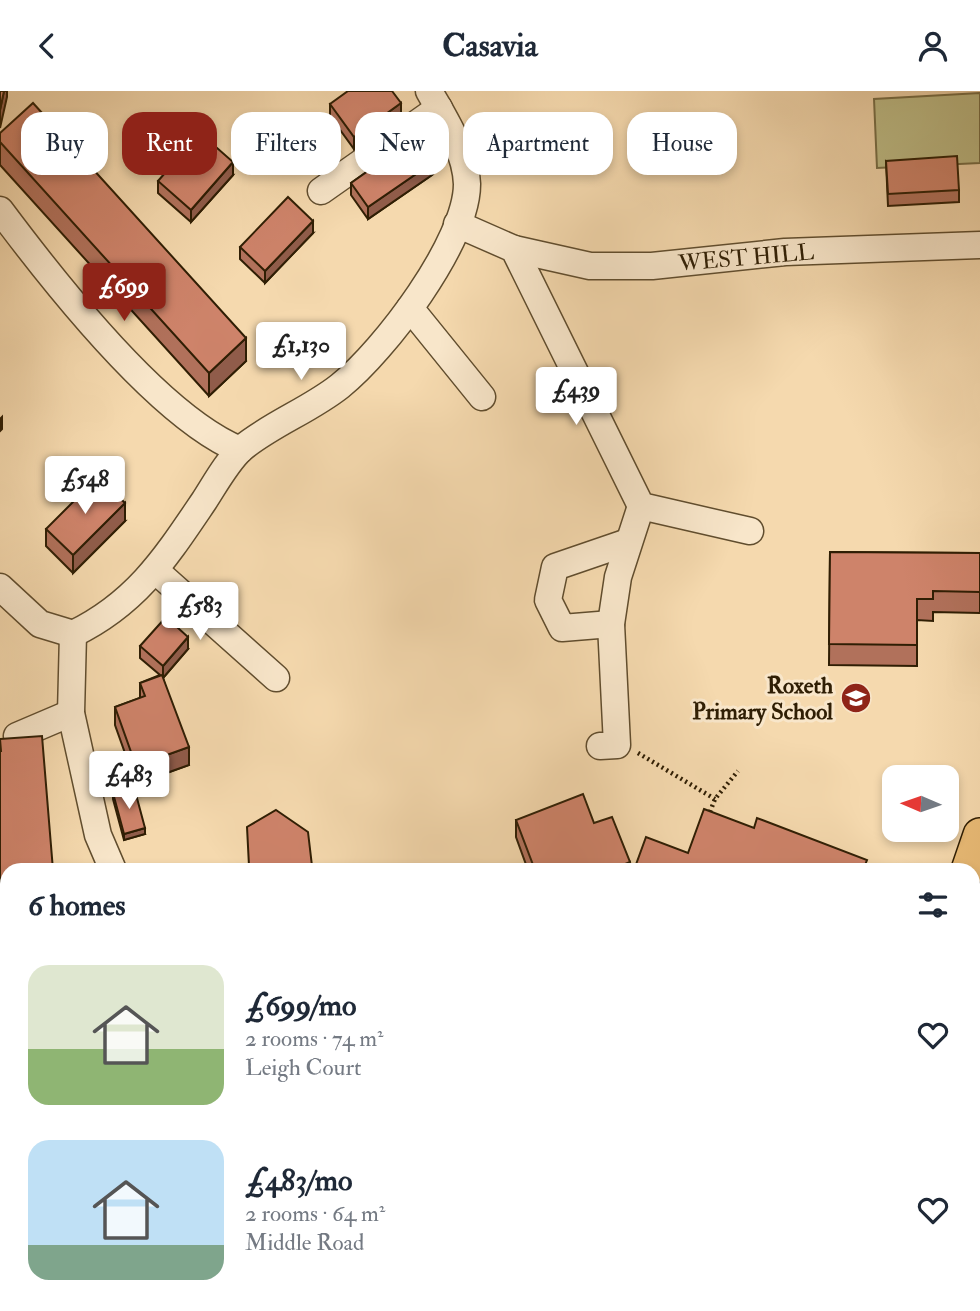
<!DOCTYPE html>
<meta charset="utf-8">
<style>
:root{--surface:#fff;--page:#f6f6f7;--text:#1f2937;--muted:#747a83;--accent:#8f2418}
body{margin:0;font-family:"IM FELL Double Pica",serif;background:var(--page);color:var(--text);height:100vh;display:flex;flex-direction:column;font-size:26px;white-space:nowrap}
*{box-sizing:border-box;margin:0}
p{font-size:23px;color:var(--muted)}
.icon{flex:none;width:38px;height:38px;fill:none;stroke:currentColor;stroke-width:2;stroke-linecap:round;stroke-linejoin:round}
.map{position:relative;flex:1;overflow:hidden}
.sheet{position:absolute;left:0px;top:772px;width:980px;height:450px;display:flex;flex-direction:column;background:var(--surface);border-radius:21px 21px 0 0;box-shadow:0 4px 10px #0003}
.sheet>*{flex:none}
.hud{position:absolute;left:21px;top:21px;width:938px;height:63px;display:flex;gap:14px}
.needle{width:46px;rotate:272deg}
.tools{position:absolute;left:882px;top:674px;display:grid;gap:14px}
.tools a{display:grid;place-items:center;width:77px;height:77px;border-radius:14px;background:var(--surface);box-shadow:0 4px 10px #0003;font-size:35px}
.price{position:absolute;translate:-50% -60px;padding:0 16px;border-radius:7px;background:#fff;color:#222;font-size:23px;line-height:46px;filter:drop-shadow(0 2px 4px #0008)}
.price::after{content:'';position:absolute;left:50%;top:42px;width:21px;height:16px;margin-left:-10px;background:inherit;clip-path:polygon(0 0,100% 0,50% 100%)}
.price.selected{background:var(--accent);color:#fff}
ul{padding:0;list-style:none}
li{display:flex;align-items:center;gap:21px;height:175px;padding:0 28px}
li span{display:grid;place-items:center;flex:none;width:196px;height:140px;border-radius:21px;color:#555}
li>.icon{margin-inline-start:auto}
span .icon{width:84px;height:84px;fill:#fffc;stroke-width:1}
li b{font-size:30px}
h2{display:flex;justify-content:space-between;align-items:center;height:84px;padding:0 28px;font-size:30px}
.chip{padding:0 24px;border-radius:21px;background:var(--surface);box-shadow:0 4px 10px #0003;font-size:24px;line-height:63px}
.chip.selected{background:var(--accent);color:#fff}
header{display:flex;justify-content:space-between;align-items:center;height:91px;padding:0 28px;background:var(--surface);font-size:32px;font-weight:800}
.map>svg:first-child{display:block}
</style>
<header><svg class="icon" aria-label="back" viewBox="0 0 24 24"><path d="M15 5l-7 7 7 7"/></svg>Casavia<svg class="icon" aria-label="person" viewBox="0 0 24 24"><circle cx="12" cy="8" r="4"/><path d="M4 21q1-7 8-7t8 7"/></svg></header>
<div class="map">
<svg width="980" height="1220" viewBox="0 0 980 1220">
<rect width="100%" height="100%" fill="#f5d9ae"/>
<filter id="stains"><feTurbulence type="fractalNoise" baseFrequency=".00286" numOctaves="4"/><feColorMatrix values="0 0 0 0 .2 0 0 0 0 .09 0 0 0 0 .02 0 0 0 .5 -.17"/></filter>
<radialGradient id="worn" r=".72"><stop offset=".6" stop-color="#630" stop-opacity="0"/><stop offset="1" stop-color="#630" stop-opacity=".3"/></radialGradient>
<!-- grass -->
<g fill="#bfbe88" stroke="#776e46" stroke-width="2">
<polygon points="980,2 980,72 877,77 874,8"/>
<polygon points="0,1168 7,1172 7,1214 33,1215 30,1220 0,1220"/>
</g>
<g fill="none" stroke-linecap="round" stroke-linejoin="round">
<!-- minor casing -->
<g stroke="#604d2e" stroke-width="29">
<g id="minor">
<polyline points="321,100 439,17"/>
<path d="M0,119C53,190 159,326 240,359"/>
<polyline points="457,133 514,158 641,415 750,440"/>
<polyline points="514,158 590,175 652,175 785,161 980,154"/>
<polyline points="410,217 482,306"/>
<polyline points="156,480 276,587"/>
<polyline points="0,496 40,533 73,543"/>
<polyline points="611,533 562,537 548,509 555,476 628,451"/>
<path d="M73,543C137,512 166,466 204,410C215,393 227,371 241,358C271,333 310,319 340,295C384,260 467,151 467,93C466,60 444,27 429,0"/>
<polyline points="73,543 71,622 98,744 113,779"/>
<polyline points="17,645 71,622"/>
<polyline points="600,655 617,654 611,533 618,486 641,415"/>
<polyline points="340,1214 343,1220"/>
</g>
</g>
<!-- major casing -->
<g stroke="#2f1e04" stroke-width="36">
<g id="major">
<polyline points="968,779 980,744"/>
<polyline points="787,1220 790,1214"/>
</g>
</g>
<!-- path -->
<g stroke="#2f1e04" stroke-width="4.5" stroke-dasharray="2 3.5" stroke-linecap="butt">
<polyline points="638,662 715,708"/>
<polyline points="708,726 715,708 738,680"/>
<polyline points="71,1220 75,1214"/>
</g>
<!-- minor -->
<use href="#minor" stroke="#f8e6ca" stroke-width="26"/>
<!-- major -->
<use href="#major" stroke="#eabc77" stroke-width="33"/>
</g>
<!-- wall -->
<g fill="#b1715b" stroke="#2f1e04" stroke-width="2">
<polygon points="330,13 401,24 354,58 330,25"/>
<polygon points="0,42 246,270 209,305 0,74"/>
<polygon points="886,70 959,99 959,111 888,115"/>
<polygon points="372,71 432,84 368,128 351,104 351,92 372,77"/>
<polygon points="233,84 191,131 158,102 158,90"/>
<polygon points="313,142 265,192 240,168 240,156"/>
<polygon points="125,430 73,482 46,455 46,438"/>
<polygon points="830,461 980,462 980,522 933,521 933,530 917,529 917,575 829,574"/>
<polygon points="140,555 188,558 163,587 189,674 136,693 115,634 115,616 140,607 140,592 160,584 140,567"/>
<polygon points="0,648 7,779 7,1116 0,1109"/>
<polygon points="113,702 145,743 124,749 113,708"/>
<polygon points="516,729 594,732 630,779 528,779 516,746"/>
<polygon points="232,1214 296,1214 297,1220 235,1220"/>
</g>
<!-- shaded-wall -->
<g fill="#905c4a" stroke="#2f1e04" stroke-width="2">
<polygon points="4,0 7,0 7,6 0,37 0,19"/>
<polygon points="401,12 401,24 354,58 354,46"/>
<polygon points="233,71 233,84 191,131 191,119"/>
<polygon points="432,72 432,84 368,128 368,116"/>
<polygon points="313,130 313,142 265,192 265,180"/>
<polygon points="246,247 246,270 209,305 209,282"/>
<polygon points="2,326 2,338 0,340 0,328"/>
<polygon points="125,412 125,430 73,482 73,464"/>
<polygon points="188,546 188,558 163,587 163,575"/>
<polygon points="189,656 189,674 136,693 136,675"/>
<polygon points="145,737 145,743 124,749 124,743"/>
<polygon points="630,771 630,779 611,779"/>
</g>
<!-- building -->
<g fill="#ce836a" stroke="#2f1e04" stroke-width="2">
<polygon points="0,0 4,0 0,19"/>
<polygon points="348,0 392,0 401,12 354,46 330,13"/>
<polygon points="33,12 246,247 209,282 0,51 0,42"/>
<polygon points="200,42 233,71 191,119 158,90"/>
<polygon points="413,43 432,72 368,116 351,92 375,75 372,71"/>
<polygon points="957,65 959,99 888,103 886,70"/>
<polygon points="288,106 313,130 265,180 240,156"/>
<polygon points="98,386 125,412 73,464 46,438"/>
<polygon points="830,461 980,462 980,501 933,500 933,508 917,508 917,554 829,553"/>
<polygon points="166,526 188,546 163,575 140,555"/>
<polygon points="162,584 189,656 136,675 115,616 145,605 140,592"/>
<polygon points="42,645 53,779 7,779 7,948 0,949 0,660 1,660 0,648"/>
<polygon points="134,696 145,737 124,743 113,702"/>
<polygon points="583,703 594,732 612,726 630,771 611,779 535,779 516,729"/>
<polygon points="704,718 754,737 757,727 867,769 863,779 634,779 646,746 688,762"/>
<polygon points="276,719 308,741 312,775 306,779 242,779 249,775 247,736"/>
<polygon points="7,955 7,1093 0,1086 0,963"/>
<polygon points="238,1214 296,1214 297,1215 289,1220 241,1220"/>
</g>
<!-- icons -->
<defs>
<g id="school-disc" transform="scale(1.575)"><circle r="9.5" fill="#8f2418" stroke="#f8e6ca"/><path d="M0-5L7-2L0 1L-7-2ZM-4 1L0 2.5L4 1V4Q0 6-4 4Z" fill="#fff"/></g>
</defs>
<g fill-rule="evenodd">
<use href="#school-disc" x="856" y="607"/>
</g>
<g text-anchor="middle" stroke-width="6" stroke-linejoin="round" paint-order="stroke">
<!-- street labels -->
<g font-size="23" fill="#2f1e04" stroke="#f8e6ca">
<text transform="translate(746 166) rotate(-5)" y="8">WEST HILL</text>
</g>
<!-- poi labels -->
<g font-size="23" font-weight="bold" fill="#2f1e04" stroke="#f8e6ca" text-anchor="end">
<text x="833" y="602">Roxeth<tspan x="833" dy="26">Primary School</tspan></text>
</g>
</g>
<rect width="100%" height="100%" filter="url(#stains)"/>
<rect width="100%" height="100%" fill="url(#worn)"/>
</svg>
<div class="tools">
<a><svg class="needle" viewBox="-14 -14 28 28"><path d="M0-13l5 13h-10z" fill="#e53935"/><path d="M0 13l5-13h-10z" fill="#747a83"/></svg></a>
</div>
<b class="price selected" style="left:124px;top:232px">£699</b>
<b class="price" style="left:301px;top:291px">£1,130</b>
<b class="price" style="left:576px;top:336px">£439</b>
<b class="price" style="left:85px;top:425px">£548</b>
<b class="price" style="left:200px;top:551px">£583</b>
<b class="price" style="left:129px;top:720px">£483</b>
<div class="hud">
<a class="chip">Buy</a>
<a class="chip selected">Rent</a>
<a class="chip">Filters</a>
<a class="chip">New</a>
<a class="chip">Apartment</a>
<a class="chip">House</a>
</div>
<section class="sheet">
<h2>6 homes<svg class="icon" aria-label="filters" viewBox="0 0 24 24"><path d="M4 7h16M4 17h16"/><circle cx="9" cy="7" r="2"/><circle cx="15" cy="17" r="2"/></svg></h2>
<ul>
<li><span style="background:linear-gradient(#dfe7d0 60%,#8fb573 0)"><svg class="icon" aria-label="home" viewBox="0 0 24 24"><path d="M3 11l9-7 9 7M6 9v11h12V9"/></svg></span><div><b>£699/mo</b><p>2 rooms · 74 m²</p><p>Leigh Court</p></div><svg class="icon" aria-label="heart" viewBox="0 0 24 24"><path d="M12 20l-8-8c-3-5 5-10 8-4 3-6 11-1 8 4z"/></svg></li>
<li><span style="background:linear-gradient(#bfe0f5 75%,#7fa58c 0)"><svg class="icon" aria-label="home" viewBox="0 0 24 24"><path d="M3 11l9-7 9 7M6 9v11h12V9"/></svg></span><div><b>£483/mo</b><p>2 rooms · 64 m²</p><p>Middle Road</p></div><svg class="icon" aria-label="heart" viewBox="0 0 24 24"><path d="M12 20l-8-8c-3-5 5-10 8-4 3-6 11-1 8 4z"/></svg></li>
</ul>
</section>
</div>
